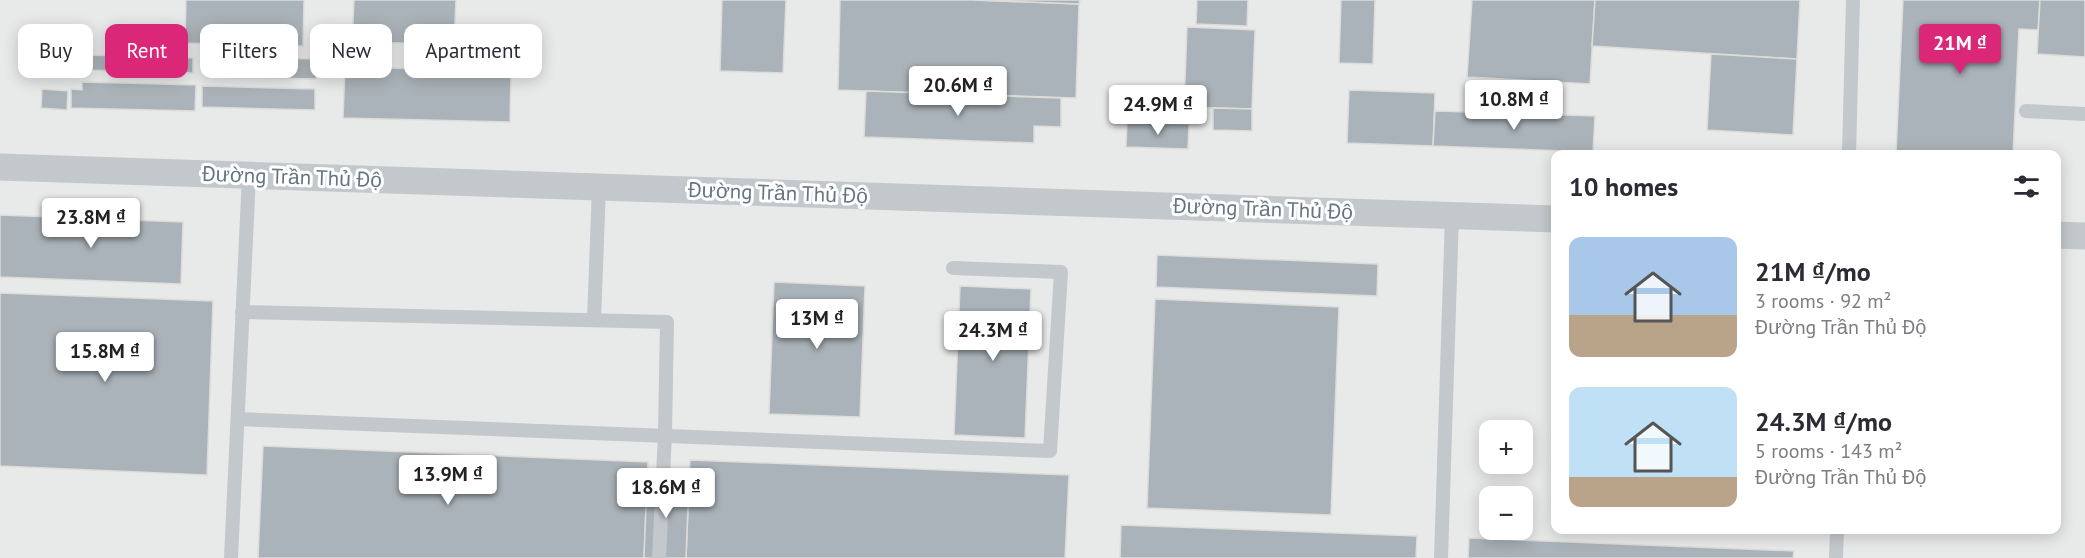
<!DOCTYPE html>
<meta charset="utf-8">
<style>
:root{--surface:#fff;--page:#f7f7f7;--text:#2b2b33;--muted:#7c7c81;--accent:#db2777}
body{margin:0;font-family:"PT Sans",sans-serif;background:var(--page);color:var(--text);height:100vh;display:flex;flex-direction:column;font-size:22px;white-space:nowrap}
*{box-sizing:border-box;margin:0}
p{font-size:20px;color:var(--muted)}
.icon{flex:none;width:33px;height:33px;fill:none;stroke:currentColor;stroke-width:2;stroke-linecap:round;stroke-linejoin:round}
.map{position:relative;flex:1;overflow:hidden}
.details{position:absolute;left:1551px;top:150px;width:510px;height:384px;display:flex;flex-direction:column;background:var(--surface);border-radius:12px;box-shadow:0 3px 15px #0003}
.details>*{flex:none}
.guide{position:absolute;left:18px;top:24px;width:570px;height:54px;display:flex;gap:12px}
.buttons{position:absolute;left:1479px;top:420px;display:grid;gap:12px}
.buttons a{display:grid;place-items:center;width:54px;height:54px;border-radius:12px;background:var(--surface);box-shadow:0 3px 15px #0003;font-size:30px}
.price{position:absolute;translate:-50% -51px;padding:0 14px;border-radius:6px;background:#fff;color:#222;font-size:20px;line-height:39px;filter:drop-shadow(0 2px 3px #0008)}
.price::after{content:'';position:absolute;left:50%;top:36px;width:18px;height:14px;margin-left:-9px;background:inherit;clip-path:polygon(0 0,100% 0,50% 100%)}
.price.current{background:var(--accent);color:#fff}
ul{padding:0;list-style:none}
li{display:flex;align-items:center;gap:18px;height:150px;padding:0 18px}
li span{display:grid;place-items:center;flex:none;width:168px;height:120px;border-radius:12px;color:#555}
li>.icon{margin-inline-start:auto}
span .icon{width:72px;height:72px;fill:#fffc;stroke-width:1}
li b{font-size:26px}
h2{display:flex;justify-content:space-between;align-items:center;height:72px;padding:0 18px;font-size:26px}
.pill{padding:0 21px;border-radius:12px;background:var(--surface);box-shadow:0 3px 15px #0003;font-size:21px;line-height:54px}
.pill.current{background:var(--accent);color:#fff}
.map>svg:first-child{display:block}
</style>
<div class="map">
<svg width="2085" height="558" viewBox="0 0 2085 558">
<rect width="100%" height="100%" fill="#fafaf8"/>
<!-- built -->
<path fill="#e8e9e9" fill-rule="evenodd" d="M0,0H2085V558H0ZM1556,154H2056V530H1556ZM1490,430H1522V464H1490ZM1490,496H1522V530H1490Z"/>
<!-- building -->
<g fill="#aab3b9" stroke="#dcdcda" stroke-width="1.5">
<polygon points="186,0 304,0 303,46 185,43"/>
<polygon points="354,0 456,0 454,44 352,42"/>
<polygon points="722,0 786,0 783,73 720,71"/>
<polygon points="840,0 974,0 1079,4 1076,98 838,90"/>
<polygon points="974,0 1080,0 1079,4"/>
<polygon points="1197,0 1248,0 1247,26 1196,24"/>
<polygon points="1341,0 1375,0 1373,64 1339,63"/>
<polygon points="1472,0 1595,0 1590,84 1467,77"/>
<polygon points="1595,0 1800,0 1797,59 1592,46"/>
<polygon points="1903,0 2040,0 2038,30 2019,29 2013,154 1896,154"/>
<polygon points="2040,0 2085,0 2085,57 2037,54"/>
<polygon points="1187,27 1255,30 1252,109 1184,107"/>
<polygon points="1711,54 1797,59 1793,135 1707,130"/>
<polygon points="84,55 193,58 193,73 84,70"/>
<polygon points="207,57 317,59 316,79 207,77"/>
<polygon points="345,67 511,71 510,122 343,118"/>
<polygon points="82,82 196,85 195,111 71,108 71,89 82,90"/>
<polygon points="202,86 315,89 315,110 202,107"/>
<polygon points="42,89 68,91 67,110 41,108"/>
<polygon points="1349,90 1435,93 1433,146 1347,143"/>
<polygon points="866,91 1061,98 1061,127 1034,126 1034,143 864,137"/>
<polygon points="1213,108 1252,109 1252,131 1213,130"/>
<polygon points="1435,111 1595,116 1593,152 1433,146"/>
<polygon points="1127,122 1189,124 1188,149 1126,147"/>
<polygon points="0,215 183,222 181,284 0,277"/>
<polygon points="1157,255 1378,264 1377,296 1156,287"/>
<polygon points="774,282 865,286 860,417 769,414"/>
<polygon points="960,286 1031,289 1025,438 954,435"/>
<polygon points="0,293 213,301 207,475 0,466"/>
<polygon points="1155,299 1339,307 1331,515 1147,508"/>
<polygon points="263,446 648,462 644,558 258,558"/>
<polygon points="690,460 1069,475 1065,558 686,558"/>
<polygon points="663,479 689,481 686,558 644,558 647,480"/>
<polygon points="1121,525 1417,536 1416,558 1120,558"/>
<polygon points="1469,538 1794,551 1793,558 1468,558"/>
</g>
<g fill="none" stroke-linecap="round" stroke-linejoin="round">
<!-- lane -->
<g stroke="#c3c8cc" stroke-width="14">
<polyline points="2026,111 2085,114"/>
<polyline points="1849,154 1853,0"/>
<polyline points="242,312 667,322 665,434 659,558"/>
<polyline points="594,320 599,187"/>
<polyline points="238,419 1050,451 1061,272 953,268"/>
<polyline points="231,558 249,175"/>
<polyline points="1441,558 1452,215"/>
<polyline points="1836,558 1837,530"/>
</g>
<!-- street -->
<g stroke="#c3c8cc" stroke-width="27">
<polyline points="0,167 1556,219"/>
<polyline points="2056,235 2085,236"/>
</g>
</g>
<g text-anchor="middle" stroke-width="6" stroke-linejoin="round" paint-order="stroke">
<!-- street labels -->
<g font-size="21" fill="#657683" stroke="#fff">
<text transform="translate(292 177) rotate(2)" y="7">Đường Trần Thủ Độ</text>
<text transform="translate(778 193) rotate(2)" y="7">Đường Trần Thủ Độ</text>
<text transform="translate(1263 209) rotate(2)" y="7">Đường Trần Thủ Độ</text>
</g>
</g>
</svg>
<div class="buttons">
<a>+</a>
<a>−</a>
</div>
<b class="price current" style="left:1960px;top:75px">21M ₫</b>
<b class="price" style="left:958px;top:117px">20.6M ₫</b>
<b class="price" style="left:1514px;top:131px">10.8M ₫</b>
<b class="price" style="left:1158px;top:136px">24.9M ₫</b>
<b class="price" style="left:91px;top:249px">23.8M ₫</b>
<b class="price" style="left:817px;top:350px">13M ₫</b>
<b class="price" style="left:993px;top:362px">24.3M ₫</b>
<b class="price" style="left:105px;top:383px">15.8M ₫</b>
<b class="price" style="left:448px;top:506px">13.9M ₫</b>
<b class="price" style="left:666px;top:519px">18.6M ₫</b>
<div class="guide">
<a class="pill">Buy</a>
<a class="pill current">Rent</a>
<a class="pill">Filters</a>
<a class="pill">New</a>
<a class="pill">Apartment</a>
</div>
<section class="details">
<h2>10 homes<svg class="icon" aria-label="filters" viewBox="0 0 24 24"><path d="M4 7h16M4 17h16"/><circle cx="9" cy="7" r="2"/><circle cx="15" cy="17" r="2"/></svg></h2>
<ul>
<li><span style="background:linear-gradient(#a9c7e8 65%,#b9a48a 0)"><svg class="icon" aria-label="home" viewBox="0 0 24 24"><path d="M3 11l9-7 9 7M6 9v11h12V9"/></svg></span><div><b>21M ₫/mo</b><p>3 rooms · 92 m²</p><p>Đường Trần Thủ Độ</p></div></li>
<li><span style="background:linear-gradient(#bfe0f5 75%,#b9a48a 0)"><svg class="icon" aria-label="home" viewBox="0 0 24 24"><path d="M3 11l9-7 9 7M6 9v11h12V9"/></svg></span><div><b>24.3M ₫/mo</b><p>5 rooms · 143 m²</p><p>Đường Trần Thủ Độ</p></div></li>
</ul>
</section>
</div>
